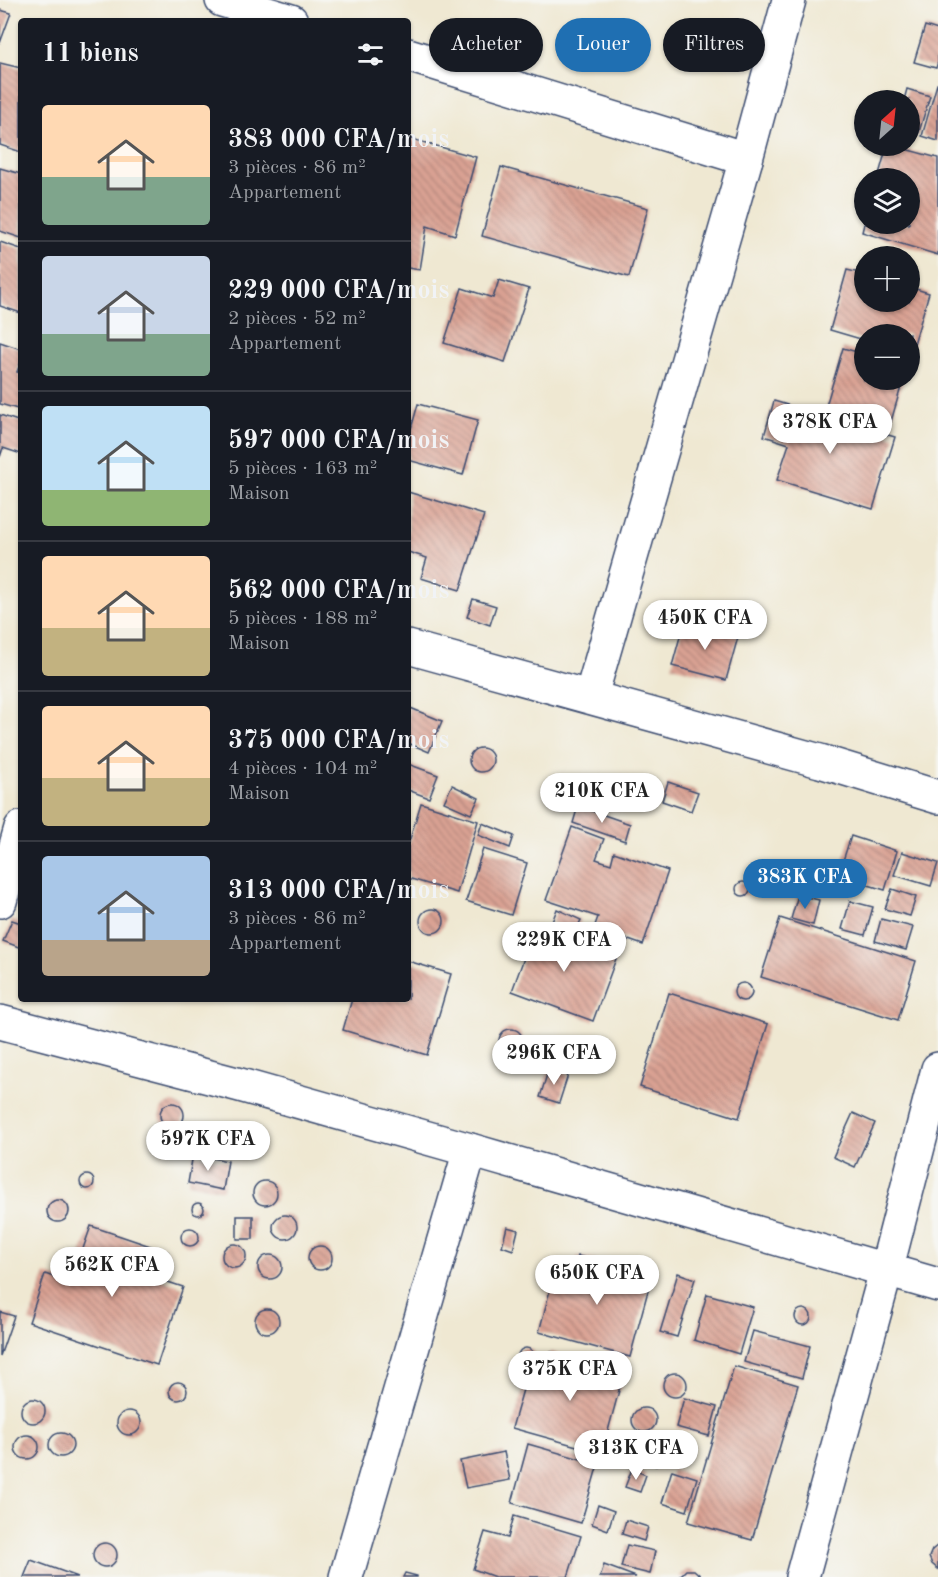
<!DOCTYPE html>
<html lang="fr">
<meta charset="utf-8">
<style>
:root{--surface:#171b24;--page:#242831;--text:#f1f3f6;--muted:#9ea1a6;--line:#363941;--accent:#1f6fb2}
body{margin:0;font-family:"Old Standard TT",serif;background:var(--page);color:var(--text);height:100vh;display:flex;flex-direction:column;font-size:22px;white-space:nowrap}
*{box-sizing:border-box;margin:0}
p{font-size:20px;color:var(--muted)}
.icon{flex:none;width:33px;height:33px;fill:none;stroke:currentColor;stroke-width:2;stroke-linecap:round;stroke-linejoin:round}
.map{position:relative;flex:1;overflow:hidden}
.drawer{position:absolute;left:18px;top:18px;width:393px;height:984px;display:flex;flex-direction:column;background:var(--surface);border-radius:6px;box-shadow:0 2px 4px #0004}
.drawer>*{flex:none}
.banner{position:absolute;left:429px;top:18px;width:418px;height:54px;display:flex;gap:12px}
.needle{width:39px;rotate:27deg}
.tools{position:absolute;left:854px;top:90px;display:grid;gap:12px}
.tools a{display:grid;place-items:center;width:66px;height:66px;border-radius:50%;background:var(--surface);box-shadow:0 2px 4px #0004;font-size:30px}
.price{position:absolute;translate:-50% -51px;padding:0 14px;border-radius:21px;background:#fff;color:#222;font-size:20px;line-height:39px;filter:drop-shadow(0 2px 3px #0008)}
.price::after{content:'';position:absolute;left:50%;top:36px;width:18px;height:14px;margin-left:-9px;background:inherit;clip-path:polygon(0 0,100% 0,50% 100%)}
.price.selected{background:var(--accent);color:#fff}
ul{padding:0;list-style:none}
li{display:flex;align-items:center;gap:18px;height:150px;padding:0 24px}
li+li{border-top:2px solid var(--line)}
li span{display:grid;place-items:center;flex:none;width:168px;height:120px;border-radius:6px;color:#555}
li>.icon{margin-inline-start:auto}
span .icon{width:72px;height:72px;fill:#fffc;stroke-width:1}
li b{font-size:26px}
h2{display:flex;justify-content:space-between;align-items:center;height:72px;padding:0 24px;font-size:26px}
.pill{padding:0 21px;border-radius:27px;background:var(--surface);box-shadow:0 2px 4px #0004;font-size:21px;line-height:54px}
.pill.selected{background:var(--accent);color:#fff}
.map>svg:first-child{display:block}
</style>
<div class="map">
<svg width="938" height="1577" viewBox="0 0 938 1577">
<defs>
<pattern id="building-back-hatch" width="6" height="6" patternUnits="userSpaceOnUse" patternTransform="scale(1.5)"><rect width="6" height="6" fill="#daa293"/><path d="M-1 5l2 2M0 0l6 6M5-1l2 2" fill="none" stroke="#b0847b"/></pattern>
</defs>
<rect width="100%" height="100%" fill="#f6f6f2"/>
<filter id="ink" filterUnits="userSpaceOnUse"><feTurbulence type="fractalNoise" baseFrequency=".0167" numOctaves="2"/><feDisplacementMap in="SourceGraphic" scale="12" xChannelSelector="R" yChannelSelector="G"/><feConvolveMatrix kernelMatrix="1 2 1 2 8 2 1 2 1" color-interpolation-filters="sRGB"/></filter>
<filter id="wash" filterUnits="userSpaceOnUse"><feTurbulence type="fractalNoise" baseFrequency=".008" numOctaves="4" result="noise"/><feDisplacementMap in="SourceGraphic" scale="24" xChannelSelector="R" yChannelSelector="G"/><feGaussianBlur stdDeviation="1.35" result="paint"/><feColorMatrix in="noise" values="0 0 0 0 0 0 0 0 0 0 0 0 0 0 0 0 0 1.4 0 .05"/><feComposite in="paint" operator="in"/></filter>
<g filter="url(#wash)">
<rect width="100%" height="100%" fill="#efe8d2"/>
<g id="blocks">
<!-- building -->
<g fill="url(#building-back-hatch)">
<polygon points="0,10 11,13 0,43"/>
<polygon points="925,26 938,30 938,62 936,68 914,62"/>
<polygon points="0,63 21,68 21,152 0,145"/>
<polygon points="937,84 938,84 938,141 922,136"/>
<polygon points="907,89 930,96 918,135 909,133 909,100 904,100"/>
<polygon points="408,138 476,157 455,235 427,226 420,270 408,268"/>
<polygon points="887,146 894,146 938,158 938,255 862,232 864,224 909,224 909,178 878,178"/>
<polygon points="501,167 648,208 629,277 482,236"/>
<polygon points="0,168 21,174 21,238 0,231"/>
<polygon points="0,242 21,249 21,313 0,306"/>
<polygon points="847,270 864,274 864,302 909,302 909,287 929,293 911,354 909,353 909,334 864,334 864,340 830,330"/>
<polygon points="499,280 529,289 505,362 444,343 462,288 493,298"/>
<polygon points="0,342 21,349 21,361 17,372 21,373 21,410 0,404"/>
<polygon points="843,348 864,354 864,380 903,380 890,425 826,406"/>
<polygon points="774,401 895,437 873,509 777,480 789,444 764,436"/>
<polygon points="418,404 478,420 463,475 408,460 408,440"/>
<polygon points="0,415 21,422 21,454 3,448 0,457"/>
<polygon points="408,492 484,515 460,590 421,578 427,558 408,552"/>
<polygon points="473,599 496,606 490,625 467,617"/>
<polygon points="684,622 738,637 726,680 672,666"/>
<polygon points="408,707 442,721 429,752 408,743"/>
<circle cx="481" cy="760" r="12"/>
<polygon points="408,764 438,775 429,798 408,790"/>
<polygon points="668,782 698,792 691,811 662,801"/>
<polygon points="452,785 479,798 471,814 444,802"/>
<polygon points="421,803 478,821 457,893 408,878 408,845"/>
<polygon points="578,806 630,824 625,841 573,823"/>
<polygon points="482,823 514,836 510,848 478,835"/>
<polygon points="572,827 604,839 596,859 611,864 614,852 668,871 643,945 594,928 598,917 546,900"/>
<polygon points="851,836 897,851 885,890 838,876"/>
<polygon points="483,849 527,863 511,915 466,901"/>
<polygon points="902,852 938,863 931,886 894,875"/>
<circle cx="743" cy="889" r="7"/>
<polygon points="892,889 916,897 910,916 885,909"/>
<polygon points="798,895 819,900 813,925 791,919"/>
<polygon points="850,901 873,907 865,935 842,929"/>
<circle cx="432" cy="921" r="12"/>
<polygon points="557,909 581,920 575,932 552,922"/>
<polygon points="780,918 916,961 898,1020 761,977"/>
<polygon points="881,919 913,927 906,950 875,941"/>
<polygon points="12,920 21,923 21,948 3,941"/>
<polygon points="536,925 617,956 593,1021 512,991"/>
<polygon points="408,961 451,974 427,1055 343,1030 352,999 408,999"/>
<circle cx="743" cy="992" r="9"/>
<polygon points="669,993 768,1024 739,1118 640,1087"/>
<circle cx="511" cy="1041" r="12"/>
<polygon points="549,1068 568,1075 559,1103 540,1097"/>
<circle cx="172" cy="1115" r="12"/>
<polygon points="853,1113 875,1123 855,1167 833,1157"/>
<circle cx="252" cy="1144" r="11"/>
<polygon points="193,1154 228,1161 223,1190 188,1183"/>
<circle cx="87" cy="1182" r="7"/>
<circle cx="265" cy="1193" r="12"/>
<circle cx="58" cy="1211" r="11"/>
<circle cx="198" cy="1209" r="6"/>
<circle cx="285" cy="1227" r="12"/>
<rect x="237" y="1216" width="16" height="23"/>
<polygon points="91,1226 168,1252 159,1279 183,1287 157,1365 29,1322 45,1274 71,1283"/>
<polygon points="507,1227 518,1230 513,1250 502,1246"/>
<circle cx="190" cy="1237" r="9"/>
<circle cx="234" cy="1256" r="12"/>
<circle cx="320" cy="1258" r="12"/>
<circle cx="270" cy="1267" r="12"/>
<polygon points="578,1256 652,1276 630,1357 539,1332 554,1275 571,1280"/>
<polygon points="678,1273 695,1279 677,1337 660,1332"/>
<polygon points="707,1294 753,1307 739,1354 694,1340"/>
<circle cx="267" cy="1321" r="12"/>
<circle cx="803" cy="1317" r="8"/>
<polygon points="0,1312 14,1316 0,1356"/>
<polygon points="753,1331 810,1346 802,1378 744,1362"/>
<circle cx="526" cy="1356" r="8"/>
<polygon points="551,1352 624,1372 602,1453 512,1428 528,1372 544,1376"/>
<polygon points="734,1366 798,1385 752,1540 688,1522"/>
<circle cx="675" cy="1385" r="12"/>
<circle cx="178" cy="1391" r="9"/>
<polygon points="684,1398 717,1407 709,1436 676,1427"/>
<circle cx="33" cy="1411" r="12"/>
<circle cx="644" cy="1420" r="12"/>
<circle cx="129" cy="1423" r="12"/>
<circle cx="61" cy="1445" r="12"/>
<circle cx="27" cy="1447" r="12"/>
<circle cx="676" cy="1452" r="8"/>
<polygon points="528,1444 598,1464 581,1523 512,1503"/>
<polygon points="643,1447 661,1453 656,1466 639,1459"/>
<polygon points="504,1452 510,1480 466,1488 460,1461"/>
<polygon points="632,1469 646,1475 640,1492 625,1487"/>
<polygon points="672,1470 697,1478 687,1511 662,1503"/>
<polygon points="598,1505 614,1511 608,1530 592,1524"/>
<polygon points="514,1516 581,1536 568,1577 495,1577 473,1569 485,1532 508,1538"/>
<polygon points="626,1520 648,1527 644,1541 622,1534"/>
<circle cx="105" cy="1555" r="12"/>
<polygon points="627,1545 655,1551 650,1574 621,1567"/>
<polygon points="938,1545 938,1569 932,1564 929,1557 932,1550"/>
<polygon points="31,1560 78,1577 24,1577"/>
<polygon points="604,1565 636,1577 600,1577"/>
<polygon points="686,1570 694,1570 702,1577 679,1577"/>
<polygon points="405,1573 417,1576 417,1577 403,1577"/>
</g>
</g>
</g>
<g filter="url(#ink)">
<use href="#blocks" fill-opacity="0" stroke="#3b4b6f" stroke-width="1.5"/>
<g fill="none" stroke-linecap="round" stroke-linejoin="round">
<!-- minor casing -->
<g stroke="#3b4b6f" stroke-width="36">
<g id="minor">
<polyline points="222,0 291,21"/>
<polyline points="408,55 746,159"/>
<polyline points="408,647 820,761 938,797"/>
<polyline points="591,696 746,159 789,0"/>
<polyline points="0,901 21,828"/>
<polyline points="0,1022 240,1085 470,1150 938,1285"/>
<polyline points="346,1577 470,1150"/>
<polyline points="802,1577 886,1271 938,1069"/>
</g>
</g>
<!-- minor -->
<use href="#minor" stroke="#fff" stroke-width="33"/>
</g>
</g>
</svg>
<div class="tools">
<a><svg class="needle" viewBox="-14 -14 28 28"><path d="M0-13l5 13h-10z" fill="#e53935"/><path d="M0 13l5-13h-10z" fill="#9ea1a6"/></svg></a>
<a><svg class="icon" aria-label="layers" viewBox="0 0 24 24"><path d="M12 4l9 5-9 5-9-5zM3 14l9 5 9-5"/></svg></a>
<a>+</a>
<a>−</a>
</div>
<b class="price" style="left:830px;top:455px">378K CFA</b>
<b class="price" style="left:705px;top:651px">450K CFA</b>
<b class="price" style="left:602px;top:824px">210K CFA</b>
<b class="price selected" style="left:805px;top:910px">383K CFA</b>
<b class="price" style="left:564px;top:973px">229K CFA</b>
<b class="price" style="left:554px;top:1086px">296K CFA</b>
<b class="price" style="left:208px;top:1172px">597K CFA</b>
<b class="price" style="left:112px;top:1298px">562K CFA</b>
<b class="price" style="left:597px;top:1306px">650K CFA</b>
<b class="price" style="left:570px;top:1402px">375K CFA</b>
<b class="price" style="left:636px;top:1481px">313K CFA</b>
<div class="banner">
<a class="pill">Acheter</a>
<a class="pill selected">Louer</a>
<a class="pill">Filtres</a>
</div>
<section class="drawer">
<h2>11 biens<svg class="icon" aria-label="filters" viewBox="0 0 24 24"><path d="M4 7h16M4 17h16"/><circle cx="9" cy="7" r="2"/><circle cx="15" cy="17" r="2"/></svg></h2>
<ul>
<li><span style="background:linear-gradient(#ffd9b3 60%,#7fa58c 0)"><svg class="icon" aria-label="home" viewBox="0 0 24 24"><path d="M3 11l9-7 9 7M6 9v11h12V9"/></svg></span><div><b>383 000 CFA/mois</b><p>3 pièces · 86 m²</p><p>Appartement</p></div></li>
<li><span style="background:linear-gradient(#c9d6e8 65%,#7fa58c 0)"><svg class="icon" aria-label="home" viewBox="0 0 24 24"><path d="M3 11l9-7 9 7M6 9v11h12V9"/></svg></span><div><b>229 000 CFA/mois</b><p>2 pièces · 52 m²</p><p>Appartement</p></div></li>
<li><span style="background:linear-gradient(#bfe0f5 70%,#8fb573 0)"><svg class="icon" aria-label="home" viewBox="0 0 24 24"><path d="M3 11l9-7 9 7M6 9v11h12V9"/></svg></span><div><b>597 000 CFA/mois</b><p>5 pièces · 163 m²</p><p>Maison</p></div></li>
<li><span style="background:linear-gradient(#ffd9b3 60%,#c2b280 0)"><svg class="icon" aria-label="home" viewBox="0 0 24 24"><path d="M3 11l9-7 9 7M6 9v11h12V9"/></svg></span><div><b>562 000 CFA/mois</b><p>5 pièces · 188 m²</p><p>Maison</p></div></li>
<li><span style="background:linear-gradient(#ffd9b3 60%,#c2b280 0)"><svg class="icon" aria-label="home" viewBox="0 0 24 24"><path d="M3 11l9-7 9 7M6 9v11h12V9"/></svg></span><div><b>375 000 CFA/mois</b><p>4 pièces · 104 m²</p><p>Maison</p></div></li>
<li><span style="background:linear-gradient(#a9c7e8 70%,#b9a48a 0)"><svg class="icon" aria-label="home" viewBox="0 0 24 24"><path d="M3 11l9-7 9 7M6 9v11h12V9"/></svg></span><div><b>313 000 CFA/mois</b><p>3 pièces · 86 m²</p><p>Appartement</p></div></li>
</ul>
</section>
</div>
